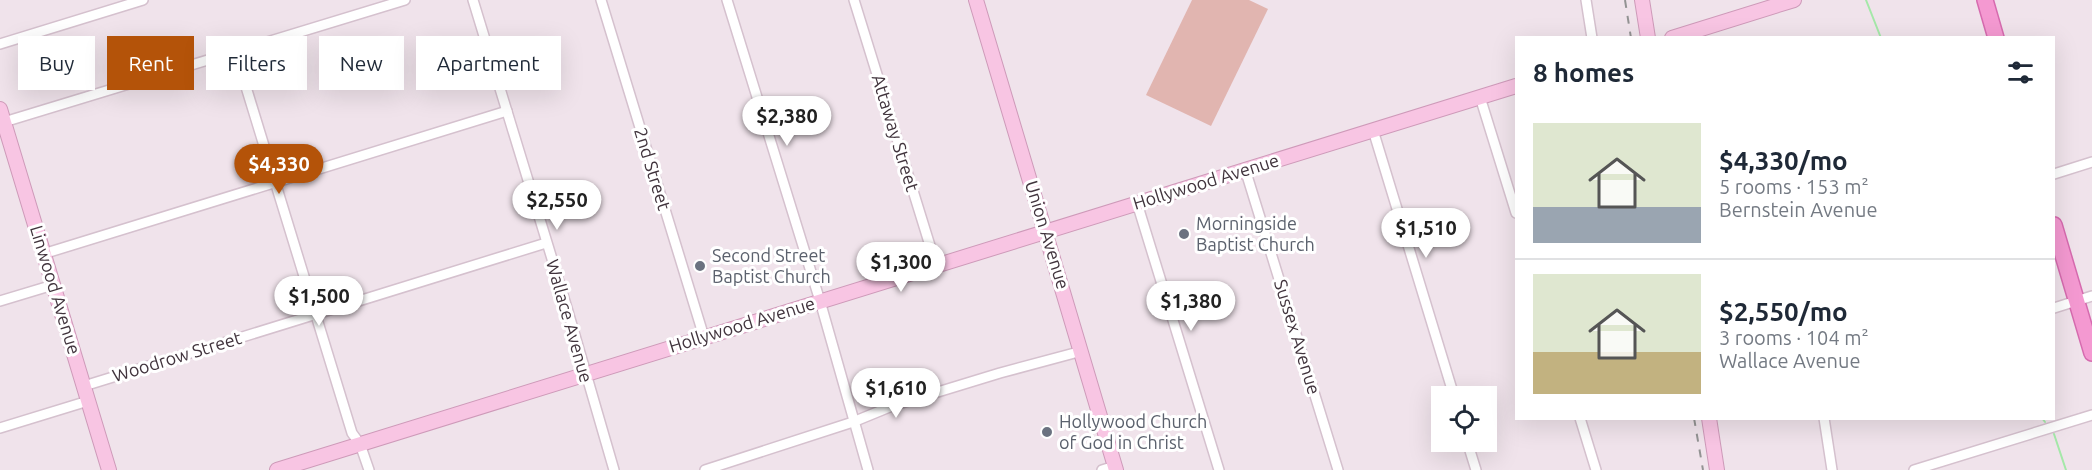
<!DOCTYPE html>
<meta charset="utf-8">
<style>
:root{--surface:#fff;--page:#f6f6f7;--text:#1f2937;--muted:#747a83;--line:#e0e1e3;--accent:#b45309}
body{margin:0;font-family:Ubuntu,sans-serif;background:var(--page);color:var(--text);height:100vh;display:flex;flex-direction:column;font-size:22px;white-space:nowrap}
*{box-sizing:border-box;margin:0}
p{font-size:20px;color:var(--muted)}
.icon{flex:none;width:33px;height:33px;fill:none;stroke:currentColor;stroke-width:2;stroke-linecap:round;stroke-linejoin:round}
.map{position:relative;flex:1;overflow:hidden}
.drawer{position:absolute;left:1515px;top:36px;width:540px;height:384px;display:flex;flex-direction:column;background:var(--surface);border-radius:0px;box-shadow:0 6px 24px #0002}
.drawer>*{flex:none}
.top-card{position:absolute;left:18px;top:36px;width:570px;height:54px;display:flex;gap:12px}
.controls{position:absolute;left:1431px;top:386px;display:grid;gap:12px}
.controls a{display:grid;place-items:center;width:66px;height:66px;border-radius:0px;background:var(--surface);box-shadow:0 6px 24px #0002;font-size:30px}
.price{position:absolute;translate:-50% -51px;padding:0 14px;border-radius:21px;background:#fff;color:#222;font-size:20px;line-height:39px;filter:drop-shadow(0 2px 3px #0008)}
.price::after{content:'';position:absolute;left:50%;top:36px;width:18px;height:14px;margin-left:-9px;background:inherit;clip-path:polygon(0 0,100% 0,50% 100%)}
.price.current{background:var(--accent);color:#fff}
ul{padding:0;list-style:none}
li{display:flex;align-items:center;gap:18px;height:150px;padding:0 18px}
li+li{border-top:2px solid var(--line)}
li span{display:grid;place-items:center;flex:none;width:168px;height:120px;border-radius:0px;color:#555}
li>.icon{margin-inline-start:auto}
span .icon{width:72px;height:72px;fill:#fffc;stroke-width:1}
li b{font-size:26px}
h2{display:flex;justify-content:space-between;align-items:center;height:72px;padding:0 18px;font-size:26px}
.pill{padding:0 21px;border-radius:0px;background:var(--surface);box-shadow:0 6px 24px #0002;font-size:21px;line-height:54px}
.pill.current{background:var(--accent);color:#fff}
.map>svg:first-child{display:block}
</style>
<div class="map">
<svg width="2092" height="470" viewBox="0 0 2092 470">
<rect width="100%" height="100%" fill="#f0e3eb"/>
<!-- green -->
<polygon fill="#e1b5b0" points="1192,0 1249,0 1268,9 1211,126 1146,95"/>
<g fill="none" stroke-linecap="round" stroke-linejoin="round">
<!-- stream -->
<g stroke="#a5e8a9" stroke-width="2">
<polyline points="1866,0 1881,38"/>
<polyline points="2042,418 2045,422"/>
<polyline points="2054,434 2066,470"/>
</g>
<!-- street casing -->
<g stroke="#d5c1ce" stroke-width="12">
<g id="street">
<polyline points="473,0 567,308 614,470"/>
<polyline points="601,0 704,337"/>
<polyline points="727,0 820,301 868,470"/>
<polyline points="854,0 936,265"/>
<polyline points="1586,0 1592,38"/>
<polyline points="0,44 143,0"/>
<polyline points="235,51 352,433 360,444 369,470"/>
<polyline points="1480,97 1516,213"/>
<polyline points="4,122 405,0"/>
<polyline points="1373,130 1454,396"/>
<polyline points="1245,169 1338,470"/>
<polyline points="2054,174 2092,162"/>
<polyline points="1137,203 1219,470"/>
<polyline points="43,254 507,111"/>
<polyline points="0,301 53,285"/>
<polyline points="2054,308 2092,296"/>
<polyline points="84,386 546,243"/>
<polyline points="1580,418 1596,470"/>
<polyline points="1824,418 1832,470"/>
<polyline points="0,428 88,401"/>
<polyline points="1467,441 1476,470"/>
<polyline points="705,470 853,422 892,406 1000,373 1082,351"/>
<polyline points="1102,470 1115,466"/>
<polyline points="1914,470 2092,415"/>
</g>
</g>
<!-- secondary casing -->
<g stroke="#ce9ab9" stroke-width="16">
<g id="secondary">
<polyline points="976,0 1116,470"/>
<polyline points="1642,0 1648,38"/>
<polyline points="1672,38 1794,0"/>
<polyline points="0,109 109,470"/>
<polyline points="1709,418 1717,470"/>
<polyline points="277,470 1516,86"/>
</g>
</g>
<!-- primary casing -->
<g stroke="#d66baf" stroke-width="18">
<g id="primary">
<polyline points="1985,0 1996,38"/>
<polyline points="2054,225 2092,353"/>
</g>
</g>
<!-- street -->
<use href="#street" stroke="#fff" stroke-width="9"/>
<!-- secondary -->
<use href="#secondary" stroke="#f8c5e3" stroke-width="14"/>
<!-- primary -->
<use href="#primary" stroke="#f499d1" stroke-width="15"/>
<!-- rail -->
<g stroke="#939393" stroke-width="2" stroke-dasharray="8 8" stroke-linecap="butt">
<polyline points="1625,0 1631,38"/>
<polyline points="1694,418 1703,470"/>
</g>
</g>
<!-- markers -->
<g fill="#6b7280" stroke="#fff" stroke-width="2">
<circle cx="1184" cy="234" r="6"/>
<circle cx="700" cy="266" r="6"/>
<circle cx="1047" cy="432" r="6"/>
</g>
<g text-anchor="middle" stroke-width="6" stroke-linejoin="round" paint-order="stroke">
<!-- street labels -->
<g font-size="18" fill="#41343d" stroke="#fff">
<text transform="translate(895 133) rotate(73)" y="6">Attaway Street</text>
<text transform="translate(652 169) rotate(73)" y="6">2nd Street</text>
<text transform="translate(1206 182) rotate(-17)" y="6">Hollywood Avenue</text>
<text transform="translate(1047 235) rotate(73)" y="6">Union Avenue</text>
<text transform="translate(55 290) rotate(73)" y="6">Linwood Avenue</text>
<text transform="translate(569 321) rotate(74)" y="6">Wallace Avenue</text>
<text transform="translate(742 325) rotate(-17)" y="6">Hollywood Avenue</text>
<text transform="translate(1297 337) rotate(73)" y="6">Sussex Avenue</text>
<text transform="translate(177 357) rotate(-17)" y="6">Woodrow Street</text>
</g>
<!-- worship labels -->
<g font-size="18" fill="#5b616d" stroke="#fff" text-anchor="start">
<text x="1196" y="230">Morningside<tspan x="1196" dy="21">Baptist Church</tspan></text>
<text x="712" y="262">Second Street<tspan x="712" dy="21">Baptist Church</tspan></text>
<text x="1059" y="428">Hollywood Church<tspan x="1059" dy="21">of God in Christ</tspan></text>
</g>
</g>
</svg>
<div class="controls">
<a><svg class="icon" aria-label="locate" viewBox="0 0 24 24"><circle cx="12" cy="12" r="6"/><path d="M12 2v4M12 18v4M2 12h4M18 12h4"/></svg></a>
</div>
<b class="price" style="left:787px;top:147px">$2,380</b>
<b class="price current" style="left:279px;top:195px">$4,330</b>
<b class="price" style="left:557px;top:231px">$2,550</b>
<b class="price" style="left:1426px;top:259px">$1,510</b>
<b class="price" style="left:901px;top:293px">$1,300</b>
<b class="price" style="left:319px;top:327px">$1,500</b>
<b class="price" style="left:1191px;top:332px">$1,380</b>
<b class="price" style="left:896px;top:419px">$1,610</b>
<div class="top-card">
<a class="pill">Buy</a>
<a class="pill current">Rent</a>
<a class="pill">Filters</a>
<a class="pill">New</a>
<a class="pill">Apartment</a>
</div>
<section class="drawer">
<h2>8 homes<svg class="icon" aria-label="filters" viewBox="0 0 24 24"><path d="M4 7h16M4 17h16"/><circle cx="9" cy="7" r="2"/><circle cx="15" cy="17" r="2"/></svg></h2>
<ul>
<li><span style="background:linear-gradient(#dfe7d0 70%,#9aa5b1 0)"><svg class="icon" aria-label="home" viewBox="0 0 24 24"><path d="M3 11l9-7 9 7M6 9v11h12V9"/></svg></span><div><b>$4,330/mo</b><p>5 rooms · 153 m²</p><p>Bernstein Avenue</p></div></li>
<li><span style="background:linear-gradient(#dfe7d0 65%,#c2b280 0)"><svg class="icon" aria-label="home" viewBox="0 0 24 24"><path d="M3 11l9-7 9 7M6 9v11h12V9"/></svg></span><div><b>$2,550/mo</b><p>3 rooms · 104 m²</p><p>Wallace Avenue</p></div></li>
</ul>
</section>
</div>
